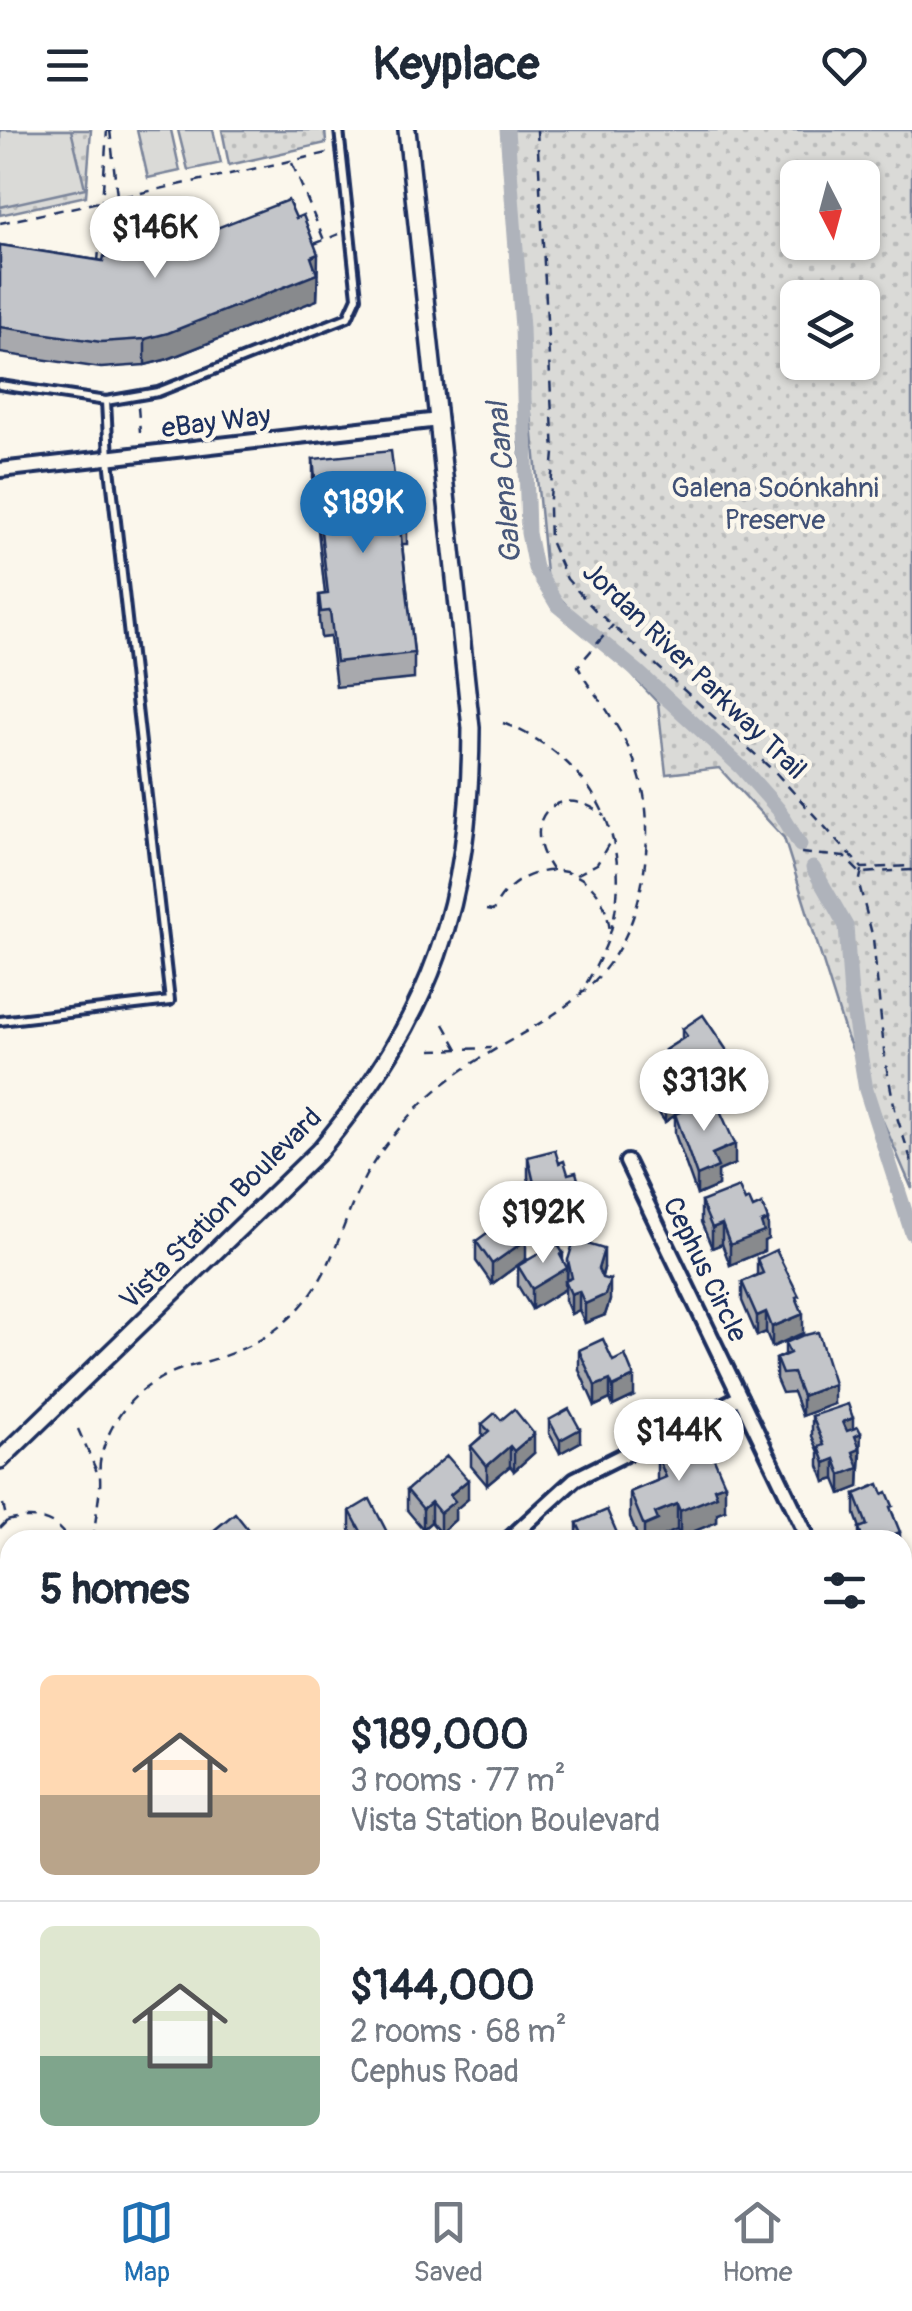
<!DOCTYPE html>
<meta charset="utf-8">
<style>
:root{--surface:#fff;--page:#f2f2f3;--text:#1f2937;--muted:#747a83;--line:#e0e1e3;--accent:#1f6fb2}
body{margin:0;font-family:Pangolin,sans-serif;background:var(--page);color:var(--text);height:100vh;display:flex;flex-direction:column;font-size:38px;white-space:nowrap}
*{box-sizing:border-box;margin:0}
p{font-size:32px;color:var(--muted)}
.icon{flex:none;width:55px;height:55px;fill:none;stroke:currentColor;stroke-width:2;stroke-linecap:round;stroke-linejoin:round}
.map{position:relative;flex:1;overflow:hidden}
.panel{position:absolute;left:0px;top:1400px;width:912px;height:642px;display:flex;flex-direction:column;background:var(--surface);border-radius:30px 30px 0 0;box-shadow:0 2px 8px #0004}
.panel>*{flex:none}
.needle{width:65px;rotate:174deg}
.tools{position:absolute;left:780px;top:30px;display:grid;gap:20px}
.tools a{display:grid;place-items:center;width:100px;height:100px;border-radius:15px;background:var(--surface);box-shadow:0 2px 8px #0004;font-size:50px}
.price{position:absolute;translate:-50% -85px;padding:0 22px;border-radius:35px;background:#fff;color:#222;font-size:32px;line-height:65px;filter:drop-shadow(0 2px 5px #0008)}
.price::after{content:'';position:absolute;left:50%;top:60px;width:30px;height:22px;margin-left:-15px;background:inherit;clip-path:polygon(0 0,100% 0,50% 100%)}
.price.active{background:var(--accent);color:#fff}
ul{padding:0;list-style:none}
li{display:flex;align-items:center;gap:30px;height:250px;padding:0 40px}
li+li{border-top:2px solid var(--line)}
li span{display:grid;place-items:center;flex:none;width:280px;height:200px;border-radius:15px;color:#555}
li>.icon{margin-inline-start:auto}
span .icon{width:120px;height:120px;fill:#fffc;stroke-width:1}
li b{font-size:42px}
h2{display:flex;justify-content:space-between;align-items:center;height:120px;padding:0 40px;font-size:42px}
header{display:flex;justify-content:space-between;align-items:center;height:130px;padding:0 40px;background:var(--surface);font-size:45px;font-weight:700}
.menu{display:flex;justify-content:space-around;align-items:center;height:140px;border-top:2px solid var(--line);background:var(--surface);font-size:28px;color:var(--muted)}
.menu a{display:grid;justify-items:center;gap:5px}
.menu .active{color:var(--accent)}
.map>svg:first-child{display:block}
</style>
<header><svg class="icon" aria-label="menu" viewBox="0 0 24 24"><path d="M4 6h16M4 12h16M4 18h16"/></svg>Keyplace<svg class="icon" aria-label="heart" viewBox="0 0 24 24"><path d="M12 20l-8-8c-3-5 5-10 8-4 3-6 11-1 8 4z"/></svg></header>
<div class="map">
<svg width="912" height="2041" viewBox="0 0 912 2041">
<defs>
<pattern id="grass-dots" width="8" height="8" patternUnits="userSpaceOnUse" patternTransform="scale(2.5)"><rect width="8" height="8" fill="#dadad7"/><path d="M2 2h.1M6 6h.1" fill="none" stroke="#babbbb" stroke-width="1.8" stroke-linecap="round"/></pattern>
</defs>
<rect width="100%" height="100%" fill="#fbf7ec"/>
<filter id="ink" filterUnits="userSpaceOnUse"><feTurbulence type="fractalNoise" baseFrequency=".01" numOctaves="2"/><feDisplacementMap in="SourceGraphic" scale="20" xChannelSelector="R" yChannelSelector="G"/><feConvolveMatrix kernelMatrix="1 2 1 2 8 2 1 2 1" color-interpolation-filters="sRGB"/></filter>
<g filter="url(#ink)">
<!-- grass -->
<g fill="url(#grass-dots)" stroke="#7a849a" stroke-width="2.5" fill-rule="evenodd">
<polygon points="0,0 91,0 86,66 0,85"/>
<polygon points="222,0 325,0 326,13 229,35"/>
<path d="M507,0H912V1059L846,905L784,708L719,638L666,644L658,573L547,454L505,7ZM798,48H862V112H798ZM798,168H862V232H798Z"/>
<polygon points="10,1906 10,2032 805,2032 806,2041 784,2041 776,2037 753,2041 0,2041 0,1915"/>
</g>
<!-- garden -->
<g fill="#dadad7" stroke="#7a849a" stroke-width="2.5">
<polygon points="0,0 71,0 85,58 0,77"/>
<polygon points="137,0 171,0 180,41 148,48"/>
<polygon points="178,0 213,0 221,33 188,40"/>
</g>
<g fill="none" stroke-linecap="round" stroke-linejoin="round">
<!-- canal -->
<g stroke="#afb3bb" stroke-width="15">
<polyline points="507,0 522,198 528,403 535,438 558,476 637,541 742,638 779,680 800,715"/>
<polyline points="813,738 846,796 851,867 866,960 912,1103"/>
</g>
<!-- service casing -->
<g stroke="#1b2f5e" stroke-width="14">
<g id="service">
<polyline points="0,255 106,271 158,262 348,187 357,167 339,0"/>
<polyline points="0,891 170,871 109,329 106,271"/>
</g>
</g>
<!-- minor casing -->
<g stroke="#1b2f5e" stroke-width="20">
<g id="minor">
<polyline points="0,340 439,290"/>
<polyline points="627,1032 809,1410"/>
<polyline points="508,1410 575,1349 740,1267"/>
<polyline points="902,1604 912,1624"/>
<polyline points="902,1636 912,1631"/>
<polyline points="0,1898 10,1889"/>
</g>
</g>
<!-- tertiary casing -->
<g stroke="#1b2f5e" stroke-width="22">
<g id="tertiary">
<path d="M0,1330L319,1021C433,884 470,776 471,598L407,0"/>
<polyline points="0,1840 10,1854"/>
<polyline points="101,2032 104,2041"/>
</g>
</g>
<!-- path -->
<g stroke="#1b2f5e" stroke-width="2.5" stroke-dasharray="10 8" stroke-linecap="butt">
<polyline points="110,0 124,132"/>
<polyline points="537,0 554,323 549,379 550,411 567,449 594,479 776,643 862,738 912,736"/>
<polyline points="292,33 324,110"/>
<polyline points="0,93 328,23"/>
<polyline points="314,114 339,104"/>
<polyline points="98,133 107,0"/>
<polyline points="138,277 140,302"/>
<path d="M503,593C590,627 636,707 611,800C605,822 592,843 581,863"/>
<polyline points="801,723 844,727 860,743 912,740"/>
<polyline points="862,740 859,754 873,808 885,930 896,984 912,1033"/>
<path d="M553,741C516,689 558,649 605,686"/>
<polyline points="576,745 597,734 611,710"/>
<path d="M486,780L493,781C508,744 561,725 592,757C604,769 608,786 610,801"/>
<polyline points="444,894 458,919"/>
<polyline points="431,920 491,918"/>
<polyline points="78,1299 97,1342"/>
<path d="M7,1391C32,1385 54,1386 68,1410"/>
<polyline points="0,1398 7,1391 3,1374"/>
<path d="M93,1410C95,1393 98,1375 100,1357C101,1347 98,1337 101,1327C112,1281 146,1248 191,1236C227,1226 258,1216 286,1191C334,1149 338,1099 365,1047C377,1025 394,1004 410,986C492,892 615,899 642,753C648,719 650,682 640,648C634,627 623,605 611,587C601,569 586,555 578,536L613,495"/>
<polyline points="0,1463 10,1470"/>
<polyline points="0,1498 10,1495"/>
<polyline points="224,2032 225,2041"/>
<polyline points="759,2041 766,2032"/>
</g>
<!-- service -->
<use href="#service" stroke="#fbf7ec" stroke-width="6"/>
<!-- minor -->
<use href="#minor" stroke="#fbf7ec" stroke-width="12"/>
<!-- tertiary -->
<use href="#tertiary" stroke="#fbf7ec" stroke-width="15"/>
</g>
<!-- wall -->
<g fill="#a8a9ad" stroke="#1b2f5e" stroke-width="2.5">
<polygon points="0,115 103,131 125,131 318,150 317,170 168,229 145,235 101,238 0,223"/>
<polygon points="313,329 397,371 407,388 407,414 402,414 414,523 414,549 336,557 330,507 321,508 319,490 319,465 325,464 313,355"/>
<polygon points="682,899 732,947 677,983 735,1034 718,1041 718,1056 697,1065 675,1004 675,985 665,992 655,977 655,957 670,947 665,940 665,920 682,909"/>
<polygon points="528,1027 559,1033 581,1081 549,1090 548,1083 537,1086 528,1047"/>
<polygon points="745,1071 768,1109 764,1111 764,1121 730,1135 722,1114 712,1118 701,1092 701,1072"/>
<polygon points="476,1111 526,1129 492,1154 476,1131"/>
<polygon points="757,1129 799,1174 803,1203 772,1217 766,1202 757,1206 742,1171 742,1152 757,1145"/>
<polygon points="568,1130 604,1138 602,1147 610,1170 605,1185 585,1193 579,1180 571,1184 565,1170 565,1159 532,1179 518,1156 518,1136 563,1131 567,1150"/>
<polygon points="785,1213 834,1274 802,1286 793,1262 782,1263 776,1249 776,1229 785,1225"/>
<polygon points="579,1220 613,1231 634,1266 613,1276 610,1269 595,1276 579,1240"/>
<polygon points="812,1286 853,1299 861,1323 859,1357 841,1364 835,1349 825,1352 819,1336 819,1322 812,1306"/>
<polygon points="549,1290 580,1312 560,1323 549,1303"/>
<polygon points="482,1294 534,1323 514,1341 510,1336 487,1355 471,1336 471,1316 482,1306"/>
<polygon points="657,1325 668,1327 725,1380 717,1383 717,1392 680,1407 677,1400 658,1408 658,1410 639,1410 630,1388 630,1362 657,1351"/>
<polygon points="407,1360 468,1369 455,1380 455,1390 440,1403 431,1392 423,1399 407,1380"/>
<polygon points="855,1364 893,1384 900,1410 859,1410 859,1398 860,1398 855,1384"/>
<polygon points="350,1381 391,1410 355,1410 350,1400"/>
<polygon points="577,1393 620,1410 577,1410"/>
<polygon points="902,1439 912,1441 912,1512 905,1515 902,1508"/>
<polygon points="10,1777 10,1801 8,1798 8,1779"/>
<polygon points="902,1813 912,1819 912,1884 908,1885 902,1874"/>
</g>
<!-- shaded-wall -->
<g fill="#888a8d" stroke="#1b2f5e" stroke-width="2.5">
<polygon points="318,124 317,170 168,229 145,235 145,209"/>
<polygon points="732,928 732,947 665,992 665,972"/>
<polygon points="735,1014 735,1034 718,1041 718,1056 697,1065 697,1046 712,1024"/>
<polygon points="581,1061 581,1081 549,1090 549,1070"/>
<polygon points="548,1064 548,1083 537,1086 537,1066"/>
<polygon points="768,1090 768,1109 764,1111 764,1121 730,1135 730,1115 761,1093"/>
<polygon points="722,1094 722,1114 712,1118 712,1098"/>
<polygon points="526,1110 526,1129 492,1154 492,1134"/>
<polygon points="604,1119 604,1138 598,1158 598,1139"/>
<polygon points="563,1123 563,1140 567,1138 567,1156 565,1151 565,1159 532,1179 532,1159"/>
<polygon points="610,1150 610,1170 605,1185 585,1193 585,1174"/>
<polygon points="579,1161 579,1180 571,1184 571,1164"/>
<polygon points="766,1182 766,1202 757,1206 757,1186"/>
<polygon points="803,1184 803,1203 772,1217 772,1197"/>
<polygon points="634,1247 634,1266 613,1276 613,1257"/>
<polygon points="610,1250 610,1269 595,1276 595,1256"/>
<polygon points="834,1254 834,1274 802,1286 802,1266"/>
<polygon points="853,1288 853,1307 843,1311 843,1292"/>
<polygon points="580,1299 580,1312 560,1323 560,1310"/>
<polygon points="861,1303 859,1357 841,1364 841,1345 853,1322 855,1306"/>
<polygon points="534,1304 534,1323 514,1341 514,1321"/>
<polygon points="510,1316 510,1336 487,1355 487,1336"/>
<polygon points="835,1329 835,1349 825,1352 825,1333"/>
<polygon points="468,1350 468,1369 455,1380 455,1390 440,1403 440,1383 450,1365"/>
<polygon points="725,1354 725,1380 717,1383 717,1392 680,1407 680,1381 714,1358"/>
<polygon points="431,1372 431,1392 423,1399 423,1379"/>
<polygon points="677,1374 677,1400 658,1408 658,1410 644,1410 644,1396 655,1383"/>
<polygon points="900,1402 900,1410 880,1410"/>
<polygon points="912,1493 912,1512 905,1515 905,1495"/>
<polygon points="912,1732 912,1752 902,1756 902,1736"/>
<polygon points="912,1864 912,1884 908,1885 908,1866"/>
</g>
<!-- building -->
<g fill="#c3c5c9" stroke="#1b2f5e" stroke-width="2.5">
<polygon points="288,70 296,88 303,85 318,124 311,127 317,144 168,203 145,209 101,212 0,197 0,115 103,131 104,126 125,131 143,127"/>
<polygon points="391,321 397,371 405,370 407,388 399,389 414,523 336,532 330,481 321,482 319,465 328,464 313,329"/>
<polygon points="703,885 732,928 665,972 655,957 679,941 665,920 687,906 682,899"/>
<polygon points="714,967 735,1014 712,1024 718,1037 697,1046 675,984"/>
<polygon points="555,1020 559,1033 564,1031 568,1044 576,1042 581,1061 549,1070 548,1064 537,1066 528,1027"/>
<polygon points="739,1057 745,1071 749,1069 753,1078 762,1074 768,1090 761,1093 764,1102 730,1115 722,1094 712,1098 701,1072"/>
<polygon points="509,1087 526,1110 492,1134 476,1111"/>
<polygon points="574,1110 604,1119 598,1139 602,1148 610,1150 605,1165 585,1174 579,1161 571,1164 565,1151 572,1148 568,1130"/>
<polygon points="557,1113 563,1123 560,1125 567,1138 532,1159 518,1136"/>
<polygon points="776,1120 799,1166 796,1167 803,1184 772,1197 766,1182 757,1186 742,1152 763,1143 757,1129"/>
<polygon points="818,1202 834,1254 802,1266 793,1243 782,1244 776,1229 790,1223 785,1213 801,1206"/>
<polygon points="603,1209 613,1231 625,1225 634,1247 613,1257 610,1250 595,1256 579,1220"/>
<polygon points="848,1274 853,1288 843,1292 847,1301 858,1297 861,1303 855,1306 860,1319 853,1322 859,1338 841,1345 835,1329 825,1333 819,1317 824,1315 812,1286"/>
<polygon points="514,1279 534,1304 514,1321 510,1316 487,1336 471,1316 489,1301 482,1294 495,1283 501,1290"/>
<polygon points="569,1279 580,1299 560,1310 549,1290"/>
<polygon points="694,1316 696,1322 709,1317 725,1354 714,1358 717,1366 680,1381 677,1374 655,1383 658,1390 644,1396 630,1362 666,1347 657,1325 666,1321 668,1327"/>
<polygon points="447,1326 468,1350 450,1365 455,1371 440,1383 431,1372 423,1379 407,1360"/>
<polygon points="879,1354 883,1364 887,1362 893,1376 890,1377 900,1402 880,1410 863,1410 859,1398 867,1395 855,1364"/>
<polygon points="370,1369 391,1410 359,1410 364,1407 350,1381"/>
<polygon points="607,1380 620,1410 585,1410 577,1393"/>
<polygon points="235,1383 254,1407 250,1410 219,1410 212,1402"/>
<polygon points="910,1436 912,1441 912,1493 905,1495 902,1488 902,1439"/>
<polygon points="912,1709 912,1732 902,1736 902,1713"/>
<polygon points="909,1811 912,1819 912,1864 908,1866 902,1854 902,1813"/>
</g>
</g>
<g text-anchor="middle" stroke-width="9" stroke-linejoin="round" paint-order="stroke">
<!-- street labels -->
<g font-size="28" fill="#1b2f5e" stroke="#fbf7ec">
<text transform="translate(216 291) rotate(-7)" y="10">eBay Way</text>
<text transform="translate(695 540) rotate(44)" y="10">Jordan River Parkway Trail</text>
<text transform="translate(220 1078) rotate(-45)" y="10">Vista Station Boulevard</text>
<text transform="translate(706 1139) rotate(64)" y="10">Cephus Circle</text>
</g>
<!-- park labels -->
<g font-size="28" fill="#415176" stroke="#fbf7ec">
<text x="775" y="367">Galena Soónkahni<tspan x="775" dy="32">Preserve</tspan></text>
</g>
<!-- water labels -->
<g font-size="30" font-style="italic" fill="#47577a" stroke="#fbf7ec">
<text transform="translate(504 353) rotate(-95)" y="10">Galena Canal</text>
</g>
</g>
</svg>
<div class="tools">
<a><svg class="needle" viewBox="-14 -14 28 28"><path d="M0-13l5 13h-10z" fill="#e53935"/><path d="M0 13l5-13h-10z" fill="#747a83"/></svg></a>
<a><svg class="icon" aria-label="layers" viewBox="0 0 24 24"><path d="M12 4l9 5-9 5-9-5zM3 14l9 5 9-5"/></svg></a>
</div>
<b class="price" style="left:155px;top:151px">$146K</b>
<b class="price active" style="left:363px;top:426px">$189K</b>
<b class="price" style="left:704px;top:1004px">$313K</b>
<b class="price" style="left:543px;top:1136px">$192K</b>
<b class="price" style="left:679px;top:1354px">$144K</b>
<section class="panel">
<h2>5 homes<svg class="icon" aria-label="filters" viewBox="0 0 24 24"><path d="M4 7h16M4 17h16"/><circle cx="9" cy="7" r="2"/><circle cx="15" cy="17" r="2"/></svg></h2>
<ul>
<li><span style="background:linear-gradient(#ffd9b3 60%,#b9a48a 0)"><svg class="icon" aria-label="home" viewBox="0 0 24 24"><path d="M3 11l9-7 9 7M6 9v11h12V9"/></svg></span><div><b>$189,000</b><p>3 rooms · 77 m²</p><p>Vista Station Boulevard</p></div></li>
<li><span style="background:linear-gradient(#dfe7d0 65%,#7fa58c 0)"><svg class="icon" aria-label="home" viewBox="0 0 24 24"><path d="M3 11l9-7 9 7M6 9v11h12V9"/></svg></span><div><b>$144,000</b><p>2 rooms · 68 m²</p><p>Cephus Road</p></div></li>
</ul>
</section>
</div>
<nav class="menu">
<a class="active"><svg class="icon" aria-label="map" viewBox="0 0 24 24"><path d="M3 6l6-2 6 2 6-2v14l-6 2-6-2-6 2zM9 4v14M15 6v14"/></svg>Map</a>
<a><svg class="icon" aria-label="saved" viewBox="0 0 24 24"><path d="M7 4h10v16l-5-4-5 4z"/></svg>Saved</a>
<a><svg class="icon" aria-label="home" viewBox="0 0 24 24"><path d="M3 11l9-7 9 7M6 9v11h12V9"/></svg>Home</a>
</nav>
